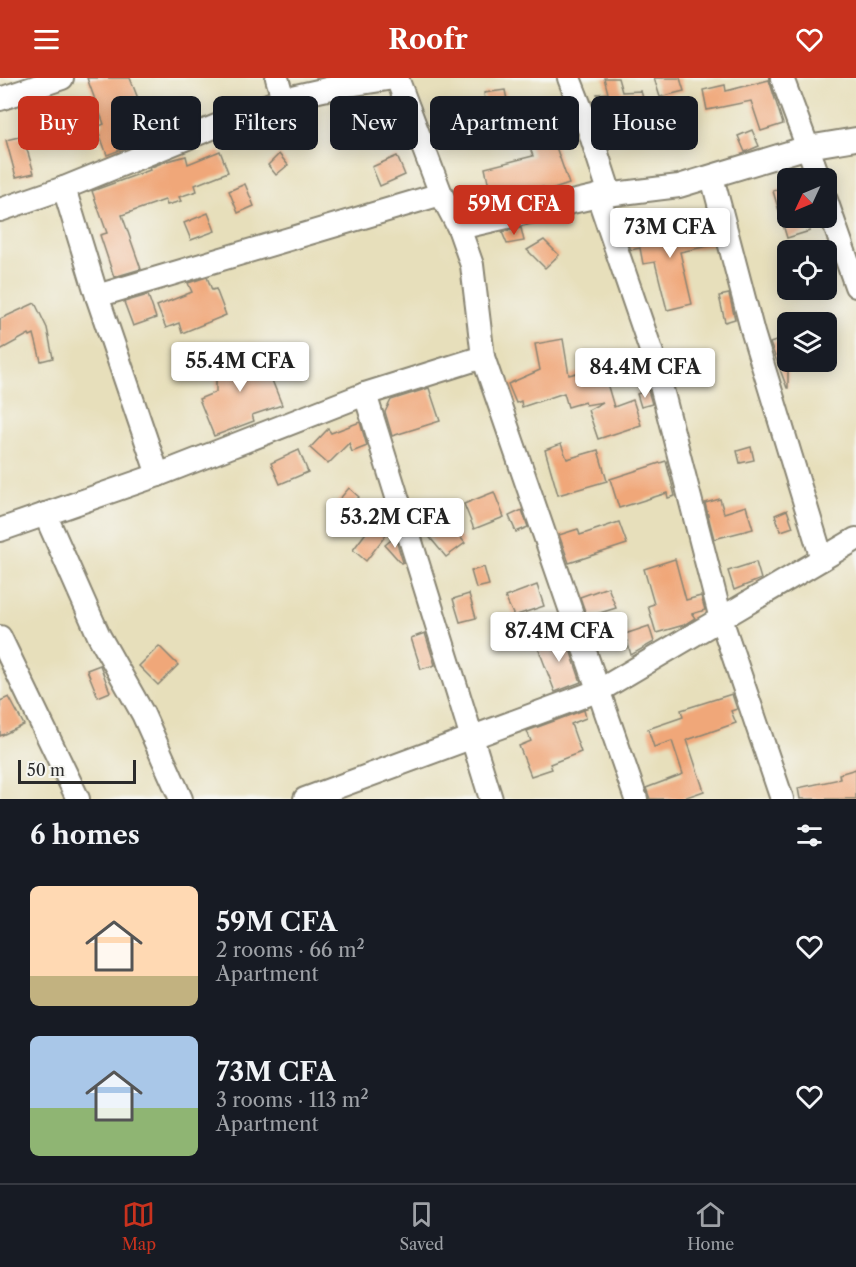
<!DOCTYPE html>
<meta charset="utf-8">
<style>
:root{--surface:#171b24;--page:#20242c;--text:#f1f3f6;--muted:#9ea1a6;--line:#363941;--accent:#c8321e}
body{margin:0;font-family:"Libre Caslon Text",serif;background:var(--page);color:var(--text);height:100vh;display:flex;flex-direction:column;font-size:22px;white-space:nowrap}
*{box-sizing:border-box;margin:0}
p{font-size:20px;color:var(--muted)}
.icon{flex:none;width:33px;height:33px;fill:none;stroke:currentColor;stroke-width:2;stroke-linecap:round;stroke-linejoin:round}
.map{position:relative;height:721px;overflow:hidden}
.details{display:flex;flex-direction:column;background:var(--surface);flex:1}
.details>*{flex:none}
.top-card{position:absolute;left:18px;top:18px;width:820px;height:54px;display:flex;gap:12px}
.needle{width:39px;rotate:226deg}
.controls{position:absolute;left:777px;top:90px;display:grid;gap:12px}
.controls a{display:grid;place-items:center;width:60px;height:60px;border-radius:9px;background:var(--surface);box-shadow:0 3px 15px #0003;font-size:30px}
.scale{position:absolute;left:18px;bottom:15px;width:118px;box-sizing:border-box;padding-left:6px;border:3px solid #2b2b2b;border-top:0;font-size:16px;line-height:21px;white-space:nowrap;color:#2b2b2b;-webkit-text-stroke:4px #f6f6f2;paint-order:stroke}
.price{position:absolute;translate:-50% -51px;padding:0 14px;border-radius:6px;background:#fff;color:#222;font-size:20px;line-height:39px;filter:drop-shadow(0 2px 3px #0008)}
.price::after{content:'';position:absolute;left:50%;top:36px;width:18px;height:14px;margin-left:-9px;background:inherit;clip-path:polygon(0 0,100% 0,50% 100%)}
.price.active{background:var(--accent);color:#fff}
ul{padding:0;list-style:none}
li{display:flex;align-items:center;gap:18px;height:150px;padding:0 30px}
li span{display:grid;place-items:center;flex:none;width:168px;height:120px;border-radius:9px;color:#555}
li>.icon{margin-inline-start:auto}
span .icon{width:72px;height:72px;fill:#fffc;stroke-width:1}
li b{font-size:26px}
h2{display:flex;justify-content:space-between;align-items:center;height:72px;padding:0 30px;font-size:26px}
.pill{padding:0 21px;border-radius:9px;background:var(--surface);box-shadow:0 3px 15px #0003;font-size:21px;line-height:54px}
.pill.active{background:var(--accent);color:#fff}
header{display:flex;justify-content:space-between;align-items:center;height:78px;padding:0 30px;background:var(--accent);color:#fff;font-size:27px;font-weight:800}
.tab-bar{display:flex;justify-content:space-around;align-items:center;height:84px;border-top:2px solid var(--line);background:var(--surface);font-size:16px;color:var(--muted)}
.tab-bar a{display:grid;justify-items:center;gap:3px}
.tab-bar .active{color:var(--accent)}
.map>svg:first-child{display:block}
</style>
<header><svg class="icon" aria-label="menu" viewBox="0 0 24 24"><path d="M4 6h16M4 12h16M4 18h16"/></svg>Roofr<svg class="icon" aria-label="heart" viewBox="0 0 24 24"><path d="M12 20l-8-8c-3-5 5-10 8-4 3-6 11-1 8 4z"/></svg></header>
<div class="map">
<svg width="856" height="721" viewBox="0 0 856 721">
<rect width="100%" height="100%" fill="#f6f6f2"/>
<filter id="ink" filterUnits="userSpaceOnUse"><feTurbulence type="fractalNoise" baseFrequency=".0167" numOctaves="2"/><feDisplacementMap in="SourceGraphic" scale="12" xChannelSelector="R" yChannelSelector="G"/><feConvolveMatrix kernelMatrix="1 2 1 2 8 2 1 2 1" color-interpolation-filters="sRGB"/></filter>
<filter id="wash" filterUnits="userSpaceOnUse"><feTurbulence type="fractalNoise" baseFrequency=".008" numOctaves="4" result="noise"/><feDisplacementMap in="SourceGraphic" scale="24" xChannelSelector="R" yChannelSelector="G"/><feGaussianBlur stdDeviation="1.35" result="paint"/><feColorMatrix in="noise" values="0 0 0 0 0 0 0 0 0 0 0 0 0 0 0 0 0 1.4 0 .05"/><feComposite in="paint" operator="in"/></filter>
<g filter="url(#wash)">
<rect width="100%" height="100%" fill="#e7dfbb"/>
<g id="blocks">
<!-- building -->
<g fill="#f0a779">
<polygon points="87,0 130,0 153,59 107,77 97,49 104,46"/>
<polygon points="604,0 618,0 622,14 641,13 643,20 618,26 625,51 607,56 597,16 608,15"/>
<polygon points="654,0 680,0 684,13 660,19"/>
<polygon points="769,2 783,46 761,53 751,23 707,32 703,12 725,7 726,13"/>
<polygon points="505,12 508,27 486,30 484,15"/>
<polygon points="548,46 569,106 545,114 543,109 518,117 517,113 491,118 485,90 533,78 524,54"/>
<polygon points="752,52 759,68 745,74 738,58"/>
<polygon points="23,58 34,95 16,99 6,62"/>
<polygon points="220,73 228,94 195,107 197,113 179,119 181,123 167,127 165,122 122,137 141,191 114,199 100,157 107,155 92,113 150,92 149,90 167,83 186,78 188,86"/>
<polygon points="279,76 288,87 276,97 268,87"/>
<polygon points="397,78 405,97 380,108 372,89"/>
<polygon points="245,106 254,128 238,135 229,113"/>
<polygon points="788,108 788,140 807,140 810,153 787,160 773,113"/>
<polygon points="208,135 215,153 191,162 184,145"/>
<polygon points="665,148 669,159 709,149 713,167 680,174 692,226 667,232 655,184 643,186 640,170 631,172 625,156"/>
<polygon points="521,150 524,163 507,166 502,154"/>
<polygon points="544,162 559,177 545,190 527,172"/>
<polygon points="207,199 212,212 216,211 226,237 182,255 179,245 166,250 157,228 192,214 188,205"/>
<polygon points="729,216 735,241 725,244 719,218"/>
<polygon points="148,217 156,240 133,248 124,224"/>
<polygon points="35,225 47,250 53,280 41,283 34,256 30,258 29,256 0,272 0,241"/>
<polygon points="788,259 788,310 787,310 770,265"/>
<polygon points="563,261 569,297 602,288 614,329 633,322 641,347 598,361 588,332 603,324 586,327 585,324 568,329 564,315 522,329 521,323 516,325 508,306 540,292 535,266"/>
<polygon points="259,270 282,327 252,337 254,343 214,358 199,321 216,314 216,285 243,285 240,277"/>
<polygon points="429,310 440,343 392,358 385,334 391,322"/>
<polygon points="648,312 652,326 641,329 637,316"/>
<polygon points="360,344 367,368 352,374 349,365 328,386 310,370 328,351 331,355"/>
<polygon points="561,366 567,381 598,372 607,403 558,417 545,372"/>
<polygon points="751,369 754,382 740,385 737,373"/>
<polygon points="299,372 308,394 280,406 271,385"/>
<polygon points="666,383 675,418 668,420 667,415 619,430 610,401"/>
<polygon points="349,410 359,419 342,439 332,430"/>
<polygon points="494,414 504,439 474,451 464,426"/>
<polygon points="720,421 724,435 746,428 753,451 714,461 705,425"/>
<polygon points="522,432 528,449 516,454 509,438"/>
<polygon points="787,432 793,449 781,453 775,437"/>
<polygon points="446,441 465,465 446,479 427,456"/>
<polygon points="619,444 627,466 569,485 559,457 578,451 580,457"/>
<polygon points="371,448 386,457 366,483 353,472"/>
<polygon points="395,459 403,484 401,485 385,467"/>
<polygon points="675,481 686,522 701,518 705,532 692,536 695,540 684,547 656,555 648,528 654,526 644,491"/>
<polygon points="756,484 761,501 734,512 728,493"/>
<polygon points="484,489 489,507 476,510 471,493"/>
<polygon points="537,507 544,528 514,538 505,519"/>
<polygon points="608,509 616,530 587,539 580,519"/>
<polygon points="469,516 476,540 460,544 453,521"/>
<polygon points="649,548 654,564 631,577 625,556"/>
<polygon points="425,555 435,587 421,591 411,560"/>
<polygon points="565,557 581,604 555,614 537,567"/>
<polygon points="159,568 178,587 158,607 139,588"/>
<polygon points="100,587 110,614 98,619 87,592"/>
<polygon points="732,616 737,631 731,633 736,645 687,662 704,713 681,721 650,721 646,710 683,696 672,663 654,669 648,651 683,639 681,632"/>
<polygon points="9,619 24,647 0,658 0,623"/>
<polygon points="584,632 586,640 571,646 581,674 550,686 552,691 531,698 519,668 531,663 527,653"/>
<polygon points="856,691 856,721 800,721 798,710 840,701 839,696"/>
</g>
</g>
</g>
<g filter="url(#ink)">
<use href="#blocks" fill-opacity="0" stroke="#898573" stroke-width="1.5"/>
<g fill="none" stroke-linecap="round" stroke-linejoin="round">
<!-- minor casing -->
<g stroke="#898573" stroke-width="26">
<g id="minor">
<polyline points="277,0 283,21"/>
<polyline points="397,0 441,116 459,150 472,187 483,279 636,721"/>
<polyline points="569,0 589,51 610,116"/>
<polyline points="782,0 819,100"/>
<polyline points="0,21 62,0"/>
<polyline points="712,99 753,255 822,481"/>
<polyline points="64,110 97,218 158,397"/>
<polyline points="598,118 655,284 721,541 782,721"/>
<polyline points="826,122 856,208"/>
<polyline points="0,132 64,110 283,21 336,9 394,0"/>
<polyline points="459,150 598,118 679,108 808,69 856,61"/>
<polyline points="97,218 441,116"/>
<polyline points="365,316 491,721"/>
<polyline points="45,436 99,558 143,636 181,721"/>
<polyline points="0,452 158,397 365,316 483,279"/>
<polyline points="0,559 78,721"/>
<polyline points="305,721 600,612 856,461"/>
</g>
</g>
<!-- minor -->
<use href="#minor" stroke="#fff" stroke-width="22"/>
</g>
</g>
</svg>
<div class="controls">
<a><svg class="needle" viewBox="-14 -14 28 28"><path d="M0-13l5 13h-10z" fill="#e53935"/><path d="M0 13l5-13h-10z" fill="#9ea1a6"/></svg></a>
<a><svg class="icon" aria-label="locate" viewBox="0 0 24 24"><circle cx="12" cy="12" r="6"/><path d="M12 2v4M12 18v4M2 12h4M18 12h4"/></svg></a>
<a><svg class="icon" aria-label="layers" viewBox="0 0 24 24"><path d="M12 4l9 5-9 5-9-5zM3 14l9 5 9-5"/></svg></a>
</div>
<div class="scale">50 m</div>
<b class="price active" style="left:514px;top:158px">59M CFA</b>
<b class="price" style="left:670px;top:181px">73M CFA</b>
<b class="price" style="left:240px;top:315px">55.4M CFA</b>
<b class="price" style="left:645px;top:321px">84.4M CFA</b>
<b class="price" style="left:395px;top:471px">53.2M CFA</b>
<b class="price" style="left:559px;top:585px">87.4M CFA</b>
<div class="top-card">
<a class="pill active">Buy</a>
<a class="pill">Rent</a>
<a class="pill">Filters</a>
<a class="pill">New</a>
<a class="pill">Apartment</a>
<a class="pill">House</a>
</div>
</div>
<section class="details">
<h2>6 homes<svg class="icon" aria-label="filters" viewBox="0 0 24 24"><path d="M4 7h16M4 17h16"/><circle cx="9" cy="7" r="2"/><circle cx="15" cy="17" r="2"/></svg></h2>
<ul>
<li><span style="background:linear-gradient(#ffd9b3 75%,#c2b280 0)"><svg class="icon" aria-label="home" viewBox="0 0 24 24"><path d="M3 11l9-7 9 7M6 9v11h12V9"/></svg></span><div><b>59M CFA</b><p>2 rooms · 66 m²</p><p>Apartment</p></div><svg class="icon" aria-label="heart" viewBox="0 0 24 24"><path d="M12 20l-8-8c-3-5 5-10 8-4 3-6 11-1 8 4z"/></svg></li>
<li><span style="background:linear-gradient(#a9c7e8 60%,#8fb573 0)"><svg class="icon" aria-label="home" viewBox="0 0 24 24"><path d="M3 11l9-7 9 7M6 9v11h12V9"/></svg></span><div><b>73M CFA</b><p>3 rooms · 113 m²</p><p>Apartment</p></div><svg class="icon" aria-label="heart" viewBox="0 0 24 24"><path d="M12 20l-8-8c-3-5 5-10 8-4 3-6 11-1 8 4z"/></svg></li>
</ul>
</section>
<nav class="tab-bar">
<a class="active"><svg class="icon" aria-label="map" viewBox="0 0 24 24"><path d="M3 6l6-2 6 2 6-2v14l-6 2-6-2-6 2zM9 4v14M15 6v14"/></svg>Map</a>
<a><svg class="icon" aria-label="saved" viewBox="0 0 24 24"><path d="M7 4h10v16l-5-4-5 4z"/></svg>Saved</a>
<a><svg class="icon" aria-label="home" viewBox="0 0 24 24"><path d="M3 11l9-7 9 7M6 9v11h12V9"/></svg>Home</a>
</nav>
